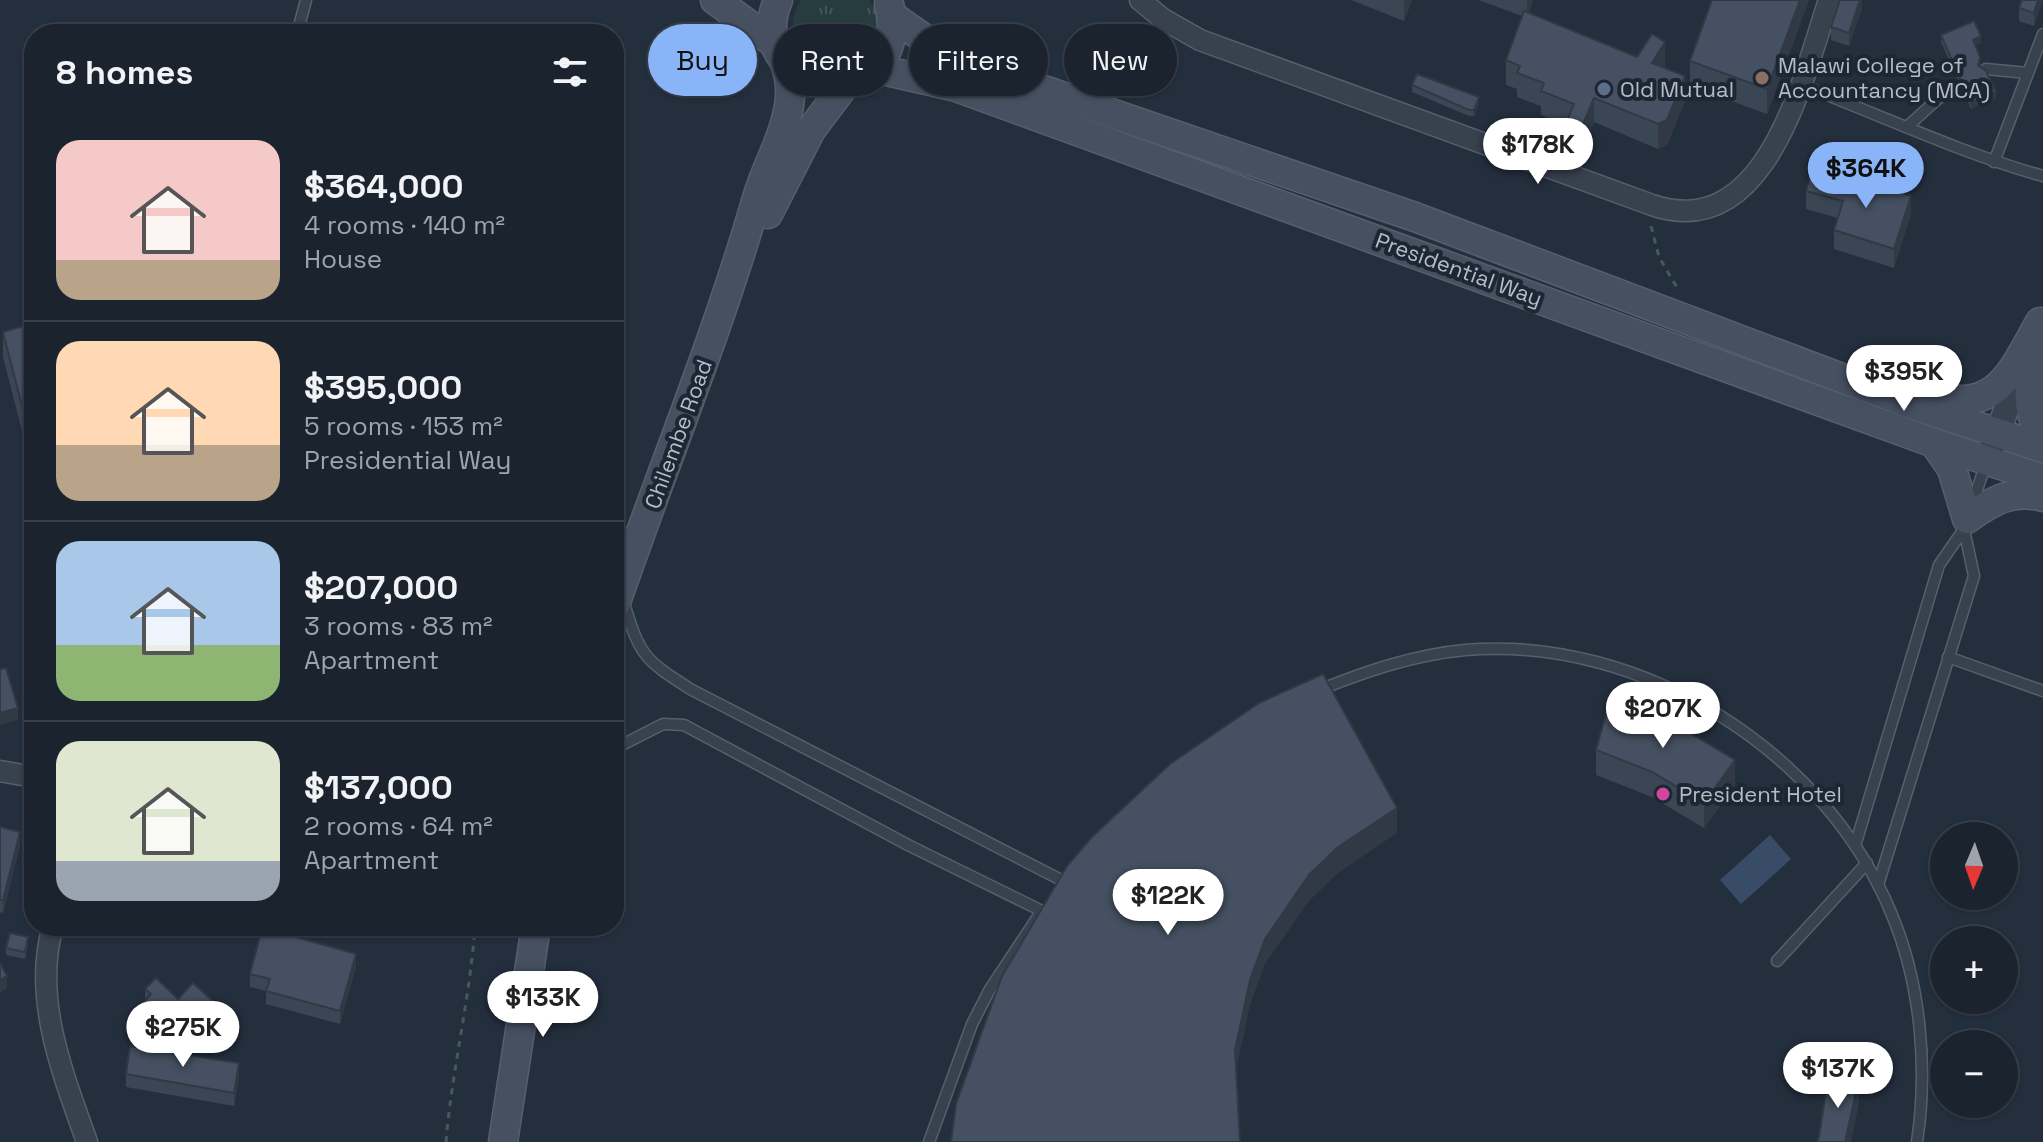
<!DOCTYPE html>
<meta charset="utf-8">
<style>
:root{--surface:#1b232e;--page:#242b36;--text:#f1f3f6;--muted:#a0a4aa;--line:#39404a;--accent:#8ab4f8}
body{margin:0;font-family:"Space Grotesk",sans-serif;background:var(--page);color:var(--text);height:100vh;display:flex;flex-direction:column;font-size:30px;white-space:nowrap}
*{box-sizing:border-box;margin:0}
p{font-size:26px;color:var(--muted)}
.icon{flex:none;width:44px;height:44px;fill:none;stroke:currentColor;stroke-width:2;stroke-linecap:round;stroke-linejoin:round}
.map{position:relative;flex:1;overflow:hidden}
.side{position:absolute;left:24px;top:24px;width:600px;height:912px;display:flex;flex-direction:column;background:var(--surface);border-radius:32px;box-shadow:0 2px 6px #0004,0 0 0 2px var(--line)}
.side>*{flex:none}
.top-card{position:absolute;left:648px;top:24px;width:760px;height:72px;display:flex;gap:16px}
.needle{width:52px;rotate:182deg}
.controls{position:absolute;left:1930px;top:822px;display:grid;gap:16px}
.controls a{display:grid;place-items:center;width:88px;height:88px;border-radius:50%;background:var(--surface);box-shadow:0 2px 6px #0004,0 0 0 2px var(--line);font-size:40px}
.price{position:absolute;translate:-50% -68px;padding:0 18px;border-radius:28px;background:#fff;color:#222;font-size:26px;line-height:52px;filter:drop-shadow(0 2px 4px #0008)}
.price::after{content:'';position:absolute;left:50%;top:48px;width:24px;height:18px;margin-left:-12px;background:inherit;clip-path:polygon(0 0,100% 0,50% 100%)}
.price.on{background:var(--accent);color:#111}
ul{padding:0;list-style:none}
li{display:flex;align-items:center;gap:24px;height:200px;padding:0 32px}
li+li{border-top:2px solid var(--line)}
li span{display:grid;place-items:center;flex:none;width:224px;height:160px;border-radius:24px;color:#555}
li>.icon{margin-inline-start:auto}
span .icon{width:96px;height:96px;fill:#fffc;stroke-width:1}
li b{font-size:34px}
h2{display:flex;justify-content:space-between;align-items:center;height:96px;padding:0 32px;font-size:34px}
.pill{padding:0 28px;border-radius:36px;background:var(--surface);box-shadow:0 2px 6px #0004,0 0 0 2px var(--line);font-size:28px;line-height:72px}
.pill.on{background:var(--accent);color:#111}
.map>svg:first-child{display:block}
</style>
<div class="map">
<svg width="2043" height="1142" viewBox="0 0 2043 1142">
<defs>
<pattern id="park-tufts" width="24" height="20" patternUnits="userSpaceOnUse" patternTransform="scale(2)"><rect width="24" height="20" fill="#263c3f"/><path d="M3 7l-1-3M5 7V3M7 7l1-3M15 17l-1-3M17 17v-4M19 17l1-3" fill="none" stroke="#435659"/></pattern>
</defs>
<rect width="100%" height="100%" fill="#242f3e"/>
<!-- park -->
<path fill="url(#park-tufts)" d="M801,0H869C877,10 880,23 877,36C863,96 763,64 801,0Z"/>
<!-- water -->
<polygon fill="#394c67" points="1770,835 1791,859 1741,904 1720,880"/>
<g fill="none" stroke-linecap="round" stroke-linejoin="round">
<!-- service casing -->
<g stroke="#565f6c" stroke-width="13">
<g id="service">
<polyline points="297,34 306,0"/>
<polyline points="1986,69 2028,73"/>
<path d="M1801,85C1881,115 1960,153 2043,176"/>
<polyline points="1909,125 1951,87"/>
<polyline points="1994,162 2043,34"/>
<polyline points="614,528 637,540"/>
<path d="M623,600C640,656 643,659 692,690L1065,882"/>
<polyline points="1948,657 2043,691"/>
<path d="M1319,690C1367,671 1413,655 1465,650C1642,635 1826,752 1892,915C1921,985 1928,1068 1917,1142"/>
<polyline points="614,749 663,724 684,725 908,845 1042,911"/>
<polyline points="1855,846 1939,565 1964,529 1986,463"/>
<polyline points="1878,885 1974,576 1964,529"/>
<polyline points="1777,961 1867,863"/>
<polyline points="929,1142 972,1024 990,989 1041,912"/>
</g>
</g>
<!-- minor casing -->
<g stroke="#565f6c" stroke-width="23">
<g id="minor">
<path d="M1140,0L1163,19L1200,40L1652,205C1767,244 1803,77 1829,0"/>
<polyline points="0,771 34,777"/>
<path d="M53,926C32,998 63,1074 87,1142"/>
</g>
</g>
<!-- tertiary casing -->
<g stroke="#565f6c" stroke-width="27">
<polyline id="tertiary" points="1987,460 2024,363"/>
</g>
<!-- secondary casing -->
<g stroke="#565f6c" stroke-width="31">
<g id="secondary">
<polyline points="715,0 777,45"/>
<path d="M778,0C738,99 916,115 889,4"/>
<polyline points="892,16 936,47 1023,83 1415,217 1916,406 2043,448"/>
<polyline points="873,68 956,87 1934,443 2043,479"/>
<polyline points="768,214 811,130 847,82"/>
<path d="M2039,344C2028,376 2023,408 2043,437"/>
<path d="M1927,394C1996,416 2010,375 2040,322"/>
<path d="M1934,443L1952,469L1967,519C1992,501 2011,489 2043,497"/>
<path d="M614,608C661,471 717,337 757,198C766,167 784,138 789,106C792,88 790,74 783,58"/>
<polyline points="503,1142 536,926"/>
</g>
</g>
<!-- path -->
<g stroke="#44595c" stroke-width="3" stroke-dasharray="6 6" stroke-linecap="butt">
<polyline points="1651,226 1659,257 1679,291"/>
<path d="M446,1142C452,1069 470,999 475,926"/>
</g>
<!-- service -->
<use href="#service" stroke="#38414e" stroke-width="10"/>
<!-- minor -->
<use href="#minor" stroke="#38414e" stroke-width="20"/>
<!-- tertiary -->
<use href="#tertiary" stroke="#38414e" stroke-width="24"/>
<!-- secondary -->
<use href="#secondary" stroke="#465061" stroke-width="28"/>
</g>
<!-- wall -->
<g fill="#3b4654">
<polygon points="1351,0 1412,0 1404,21"/>
<polygon points="1478,0 1533,0 1528,13 1637,57 1665,67 1665,68 1685,101 1667,145 1658,149 1594,122 1581,154 1566,148 1566,125 1541,115 1541,106 1517,97 1517,89 1506,85 1506,60 1522,16"/>
<polygon points="1712,0 1809,0 1767,114 1690,86 1690,61"/>
<polygon points="1862,0 1862,8 1849,46 1831,40 1831,27"/>
<polygon points="2043,0 2034,26 2019,21 2019,8"/>
<polygon points="1941,35 1981,43 1975,45 1980,63 1980,66 1996,98 1971,109 1941,42"/>
<polygon points="1412,85 1479,103 1474,116 1469,116 1412,92"/>
<polygon points="1806,191 1911,214 1894,268 1834,249 1834,230 1838,218 1806,209"/>
<polygon points="34,323 34,478 3,357 3,332"/>
<polygon points="1596,750 1735,786 1704,828 1652,797 1596,775"/>
<polygon points="0,827 20,845 3,913 0,912"/>
<polygon points="28,944 25,959 6,955 6,948"/>
<polygon points="356,967 340,1024 266,1004 266,991 250,987 250,974"/>
<polygon points="145,989 178,999 215,1015 204,1026 199,1021 182,1039 160,1018 145,1035 134,1024 134,1013 145,1000"/>
<polygon points="126,1074 239,1076 234,1106 126,1087"/>
</g>
<!-- shaded-wall -->
<g fill="#303945">
<polygon points="1404,0 1412,0 1404,21"/>
<polygon points="1527,0 1533,0 1527,18"/>
<polygon points="1800,0 1809,0 1767,114 1767,89"/>
<polygon points="1860,0 1862,0 1862,8 1849,46 1849,33"/>
<polygon points="2038,0 2043,0 2034,26 2034,13"/>
<polygon points="1981,36 1981,43 1973,46 1973,40"/>
<polygon points="1665,42 1665,67 1652,87 1652,63"/>
<polygon points="1685,76 1685,101 1667,145 1658,149 1658,124"/>
<polygon points="1996,92 1996,98 1971,109 1971,103"/>
<polygon points="1479,97 1479,103 1474,116 1474,110"/>
<polygon points="1594,98 1594,122 1581,154 1581,129"/>
<polygon points="1911,196 1911,214 1894,268 1894,249"/>
<polygon points="18,708 18,720 0,725 0,713"/>
<polygon points="1735,760 1735,786 1704,828 1704,803"/>
<polygon points="1397,808 1397,833 1338,873 1309,901 1265,964 1250,1005 1235,1075 1235,1050 1250,980 1265,939 1309,875 1338,847"/>
<polygon points="20,832 20,845 3,913 3,900"/>
<polygon points="356,954 356,967 340,1024 340,1011"/>
<polygon points="7,976 7,989 0,993 0,980"/>
<polygon points="215,1003 215,1015 204,1026 204,1014"/>
<polygon points="160,1007 160,1018 145,1035 145,1023"/>
<polygon points="199,1009 199,1021 182,1039 182,1028"/>
<polygon points="239,1063 239,1076 234,1106 234,1093"/>
<polygon points="1859,1079 1859,1104 1851,1142 1845,1142"/>
</g>
<!-- building -->
<g fill="#455162" stroke="#303945" stroke-width="2">
<polygon points="1712,0 1800,0 1767,89 1690,61"/>
<polygon points="1840,0 1860,0 1849,33 1831,27"/>
<polygon points="2022,0 2038,0 2034,13 2019,8"/>
<polygon points="1524,11 1637,57 1652,34 1665,42 1652,63 1685,76 1667,120 1658,124 1594,98 1581,129 1566,123 1574,104 1541,91 1544,83 1517,73 1520,66 1506,60"/>
<polygon points="1974,21 1981,36 1973,40 1980,57 1978,65 1986,71 1996,92 1971,103 1941,35"/>
<polygon points="1417,74 1479,97 1474,110 1469,110 1412,85"/>
<polygon points="1810,177 1848,187 1851,177 1911,196 1894,249 1834,230 1843,201 1806,191"/>
<polygon points="34,323 34,453 3,332"/>
<polygon points="6,668 18,708 0,713 0,669"/>
<polygon points="1323,674 1397,808 1338,847 1309,875 1265,939 1250,980 1235,1050 1240,1142 951,1142 956,1104 1002,976 1067,866 1092,837 1170,764 1259,703"/>
<polygon points="1610,699 1675,724 1735,760 1704,803 1652,772 1596,750"/>
<polygon points="0,827 20,832 3,900 0,900"/>
<polygon points="271,930 356,954 340,1011 266,991 270,979 250,974 261,932 270,934"/>
<polygon points="10,933 28,937 25,952 6,948"/>
<polygon points="0,963 7,976 0,980"/>
<polygon points="156,978 178,999 193,983 215,1003 204,1014 199,1009 182,1028 160,1007 145,1023 134,1013 151,994 145,989"/>
<polygon points="130,1046 239,1063 234,1093 126,1074"/>
<polygon points="1828,1079 1859,1079 1845,1142 1817,1142 1819,1137"/>
</g>
<!-- markers -->
<circle fill="#8d6e63" stroke="#1d2633" stroke-width="3" cx="1762" cy="78" r="8"/>
<circle fill="#5c6f8a" stroke="#1d2633" stroke-width="3" cx="1604" cy="89" r="8"/>
<circle fill="#d1479c" stroke="#1d2633" stroke-width="3" cx="1663" cy="794" r="8"/>
<g text-anchor="middle" stroke-width="8" stroke-linejoin="round" paint-order="stroke">
<!-- poi labels -->
<g font-size="22" fill="#b4bcc9" stroke="#1d2633" text-anchor="start">
<text x="1778" y="73">Malawi College of<tspan x="1778" dy="25">Accountancy (MCA)</tspan></text>
<text x="1620" y="97">Old Mutual</text>
<text x="1679" y="802">President Hotel</text>
</g>
<!-- street labels -->
<g font-size="22" fill="#b4bcc9" stroke="#1d2633">
<text transform="translate(1459 269) rotate(20)" y="8">Presidential Way</text>
<text transform="translate(678 434) rotate(-70)" y="8">Chilembe Road</text>
</g>
</g>
</svg>
<div class="controls">
<a><svg class="needle" viewBox="-14 -14 28 28"><path d="M0-13l5 13h-10z" fill="#e53935"/><path d="M0 13l5-13h-10z" fill="#a0a4aa"/></svg></a>
<a>+</a>
<a>−</a>
</div>
<b class="price" style="left:1538px;top:186px">$178K</b>
<b class="price on" style="left:1866px;top:210px">$364K</b>
<b class="price" style="left:1904px;top:413px">$395K</b>
<b class="price" style="left:1663px;top:750px">$207K</b>
<b class="price" style="left:1168px;top:937px">$122K</b>
<b class="price" style="left:543px;top:1039px">$133K</b>
<b class="price" style="left:183px;top:1069px">$275K</b>
<b class="price" style="left:1838px;top:1110px">$137K</b>
<div class="top-card">
<a class="pill on">Buy</a>
<a class="pill">Rent</a>
<a class="pill">Filters</a>
<a class="pill">New</a>
</div>
<section class="side">
<h2>8 homes<svg class="icon" aria-label="filters" viewBox="0 0 24 24"><path d="M4 7h16M4 17h16"/><circle cx="9" cy="7" r="2"/><circle cx="15" cy="17" r="2"/></svg></h2>
<ul>
<li><span style="background:linear-gradient(#f6c9c9 75%,#b9a48a 0)"><svg class="icon" aria-label="home" viewBox="0 0 24 24"><path d="M3 11l9-7 9 7M6 9v11h12V9"/></svg></span><div><b>$364,000</b><p>4 rooms · 140 m²</p><p>House</p></div></li>
<li><span style="background:linear-gradient(#ffd9b3 65%,#b9a48a 0)"><svg class="icon" aria-label="home" viewBox="0 0 24 24"><path d="M3 11l9-7 9 7M6 9v11h12V9"/></svg></span><div><b>$395,000</b><p>5 rooms · 153 m²</p><p>Presidential Way</p></div></li>
<li><span style="background:linear-gradient(#a9c7e8 65%,#8fb573 0)"><svg class="icon" aria-label="home" viewBox="0 0 24 24"><path d="M3 11l9-7 9 7M6 9v11h12V9"/></svg></span><div><b>$207,000</b><p>3 rooms · 83 m²</p><p>Apartment</p></div></li>
<li><span style="background:linear-gradient(#dfe7d0 75%,#9aa5b1 0)"><svg class="icon" aria-label="home" viewBox="0 0 24 24"><path d="M3 11l9-7 9 7M6 9v11h12V9"/></svg></span><div><b>$137,000</b><p>2 rooms · 64 m²</p><p>Apartment</p></div></li>
</ul>
</section>
</div>
